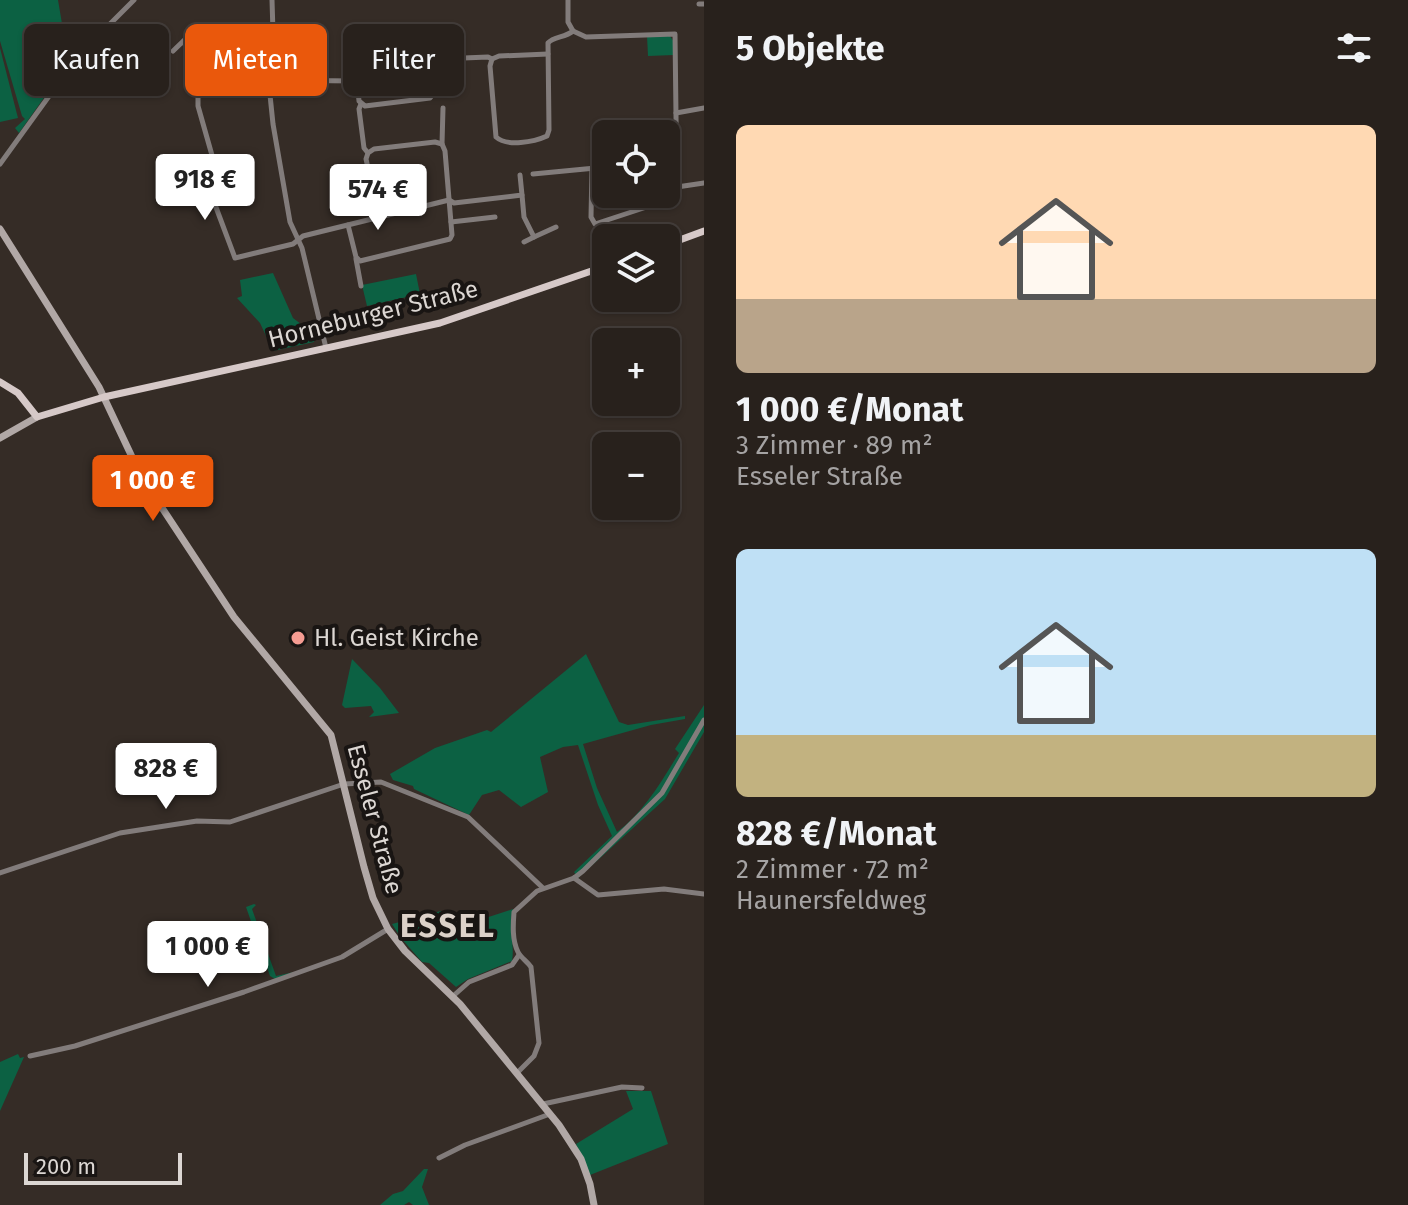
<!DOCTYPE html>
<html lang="de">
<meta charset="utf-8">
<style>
:root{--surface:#28211c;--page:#342e29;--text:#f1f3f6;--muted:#a5a3a3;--line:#443e3b;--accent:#ea580c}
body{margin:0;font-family:"Fira Sans",sans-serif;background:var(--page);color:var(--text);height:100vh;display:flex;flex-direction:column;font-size:30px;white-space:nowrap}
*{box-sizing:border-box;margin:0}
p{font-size:26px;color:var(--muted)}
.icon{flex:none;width:44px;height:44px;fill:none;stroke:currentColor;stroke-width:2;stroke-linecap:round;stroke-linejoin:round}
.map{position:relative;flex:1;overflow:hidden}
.panel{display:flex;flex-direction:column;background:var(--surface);width:704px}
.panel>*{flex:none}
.banner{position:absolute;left:24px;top:24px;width:560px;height:72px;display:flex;gap:16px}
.buttons{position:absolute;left:592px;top:120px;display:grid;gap:16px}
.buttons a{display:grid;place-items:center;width:88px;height:88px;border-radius:12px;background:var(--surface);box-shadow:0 2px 6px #0004,0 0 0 2px var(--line);font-size:40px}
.scale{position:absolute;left:24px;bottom:20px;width:158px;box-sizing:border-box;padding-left:8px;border:4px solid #dcd7d3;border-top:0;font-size:22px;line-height:28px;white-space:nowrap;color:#dcd7d3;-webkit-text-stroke:6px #191513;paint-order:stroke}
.price{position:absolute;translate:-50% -68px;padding:0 18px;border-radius:8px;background:#fff;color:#222;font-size:26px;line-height:52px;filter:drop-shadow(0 2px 4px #0008)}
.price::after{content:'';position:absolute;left:50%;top:48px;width:24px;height:18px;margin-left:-12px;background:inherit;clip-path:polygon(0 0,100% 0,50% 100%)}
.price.current{background:var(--accent);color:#fff}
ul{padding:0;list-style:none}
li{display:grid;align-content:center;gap:16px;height:424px;padding:0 32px}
li span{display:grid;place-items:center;height:248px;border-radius:12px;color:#555}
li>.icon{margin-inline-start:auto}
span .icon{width:144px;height:144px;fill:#fffc;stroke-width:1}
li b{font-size:34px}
h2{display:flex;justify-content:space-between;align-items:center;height:96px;padding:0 32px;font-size:34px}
.chip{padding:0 28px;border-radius:12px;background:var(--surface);box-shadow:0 2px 6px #0004,0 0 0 2px var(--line);font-size:28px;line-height:72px}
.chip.current{background:var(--accent);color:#fff}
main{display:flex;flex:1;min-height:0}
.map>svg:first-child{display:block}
</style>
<main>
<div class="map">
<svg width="704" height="1205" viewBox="0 0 704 1205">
<rect width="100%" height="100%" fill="#352c26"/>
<!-- green -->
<g fill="#0c6143">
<polygon points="0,0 58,0 68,59 72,58 19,133 15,128 25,119 22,116 0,41"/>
<polygon points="647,36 670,36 674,42 674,55 648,56"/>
<polygon points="0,48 18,118 0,122"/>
<polygon points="273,273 293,318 301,324 304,336 316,333 314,342 273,351 260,323 237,298 242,296 240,280"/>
<polygon points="416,274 420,294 367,306 362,285"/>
<path d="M586,654L619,722L628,725L685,716V719L651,725L583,744L597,788L617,832C644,812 661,782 679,753L675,749L704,705V732L665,799L578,878L574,872L612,836L598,805L578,745L563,747L540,757L548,792L521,807L499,790L482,795L469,815L414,789L413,786L393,780L390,774L435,748L487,730L491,732Z"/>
<polygon points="352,659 380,688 399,713 369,717 374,712 371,706 345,708 342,705"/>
<polygon points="254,904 256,905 252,909 276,976 294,972 275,979 270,976 246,907"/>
<path d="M513,909C508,927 515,945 512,961L468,979L456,987L429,963L422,962L401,938L392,924L441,911L458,927Z"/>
<polygon points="18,1054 20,1058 24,1057 0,1111 0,1062"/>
<polygon points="626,1091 651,1091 668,1144 590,1175 576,1144 633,1109"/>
<polygon points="424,1169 428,1169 422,1187 429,1205 413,1205 409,1202 404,1205 380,1205 393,1194 403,1191"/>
</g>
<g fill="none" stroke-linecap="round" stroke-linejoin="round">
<!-- minor -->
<g stroke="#827c7b" stroke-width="5">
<polyline points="272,0 274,65 270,95 273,124 290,222 302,248 326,348"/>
<polyline points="568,0 568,22 573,31"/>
<polyline points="699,4 704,4"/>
<polyline points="573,31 586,37 675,34 677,197 595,224 591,217 592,168"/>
<polyline points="184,41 198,86 198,106 223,194 214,198 214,202 235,258 293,244 303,236 449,200 454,203 522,195 520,175"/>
<polyline points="173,51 199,26"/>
<path d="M439,59L488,57L492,59L490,66L496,137C507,147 534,142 547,136L549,130L548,43C554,36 565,38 573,31"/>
<polyline points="492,59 499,56 548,54"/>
<path d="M198,86H238L241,80L357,81V43C366,32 417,33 427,45C434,53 433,65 434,75C435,84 437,91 430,98L365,106L359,101L357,81"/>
<polyline points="361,104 359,109 364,148 368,153"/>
<polyline points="676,113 704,108"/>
<polyline points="442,144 443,108"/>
<polyline points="0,164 78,56 134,0"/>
<polyline points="533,174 606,167"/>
<polyline points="677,187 704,183"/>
<polyline points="522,195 524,217 534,237 556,227"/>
<polyline points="451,222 495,217"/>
<polyline points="348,225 356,257 360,261 450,239 452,235 445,151 442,144 435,142 374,149 368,153 366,159 379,217"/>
<polyline points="524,242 534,237"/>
<polyline points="356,259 361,286"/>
<polyline points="0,873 120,833 197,821 230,822 344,784 381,782 468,817 543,888"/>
<polyline points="574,878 598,895 664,889 704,894"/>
<polyline points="452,997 469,982 512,965 519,955"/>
<polyline points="30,1056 75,1046 244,992 342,957 388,929"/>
<path d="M517,1073L534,1056L539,1043L531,967C527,961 521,958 518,952C512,940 513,925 514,912L537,891L574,878L583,871L662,793L704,720"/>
<polyline points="543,1104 622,1087 642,1088"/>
<polyline points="439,1158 465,1145 550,1114"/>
</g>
<!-- secondary -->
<g stroke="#b1a8a6" stroke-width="7">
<polyline points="0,229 99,387 141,476 234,617 331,735 364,867 373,898 388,929 405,951 460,1004 559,1125 581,1159 590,1184 594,1205"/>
<polyline points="0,438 37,417"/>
</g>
<!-- primary -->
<g stroke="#d6c9c8" stroke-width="7">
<polyline points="666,245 704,231"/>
<polyline points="0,382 18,393 37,417 104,397 440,323 606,266"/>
</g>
</g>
<!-- markers -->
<circle fill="#f59c92" stroke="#191513" stroke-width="3" cx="298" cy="638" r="8"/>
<g text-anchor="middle" stroke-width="8" stroke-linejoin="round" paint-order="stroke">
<!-- street labels -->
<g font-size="24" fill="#dcd7d3" stroke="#191513">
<text transform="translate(373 314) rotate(-14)" y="8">Horneburger Straße</text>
<text transform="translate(375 819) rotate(75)" y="8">Esseler Straße</text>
</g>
<!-- poi labels -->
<g font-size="24" fill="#dcd7d3" stroke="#191513" text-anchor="start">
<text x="314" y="646">Hl. Geist Kirche</text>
</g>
<!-- district labels -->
<g font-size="32" font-weight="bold" letter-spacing="2" fill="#dcd1c9" stroke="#191513">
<text x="448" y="937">ESSEL</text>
</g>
</g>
</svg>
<div class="buttons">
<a><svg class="icon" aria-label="locate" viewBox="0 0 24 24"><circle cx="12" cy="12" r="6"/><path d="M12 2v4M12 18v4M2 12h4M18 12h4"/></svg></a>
<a><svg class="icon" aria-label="layers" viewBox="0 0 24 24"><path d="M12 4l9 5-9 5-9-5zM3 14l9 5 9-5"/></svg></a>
<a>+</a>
<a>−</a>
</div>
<div class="scale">200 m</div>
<b class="price" style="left:205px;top:222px">918 €</b>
<b class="price" style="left:378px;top:232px">574 €</b>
<b class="price current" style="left:153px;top:523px">1 000 €</b>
<b class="price" style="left:166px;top:811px">828 €</b>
<b class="price" style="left:208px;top:989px">1 000 €</b>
<div class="banner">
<a class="chip">Kaufen</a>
<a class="chip current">Mieten</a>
<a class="chip">Filter</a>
</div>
</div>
<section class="panel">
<h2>5 Objekte<svg class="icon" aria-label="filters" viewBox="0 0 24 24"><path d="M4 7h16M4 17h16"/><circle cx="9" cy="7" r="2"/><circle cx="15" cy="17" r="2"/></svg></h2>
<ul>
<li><span style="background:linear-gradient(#ffd9b3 70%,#b9a48a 0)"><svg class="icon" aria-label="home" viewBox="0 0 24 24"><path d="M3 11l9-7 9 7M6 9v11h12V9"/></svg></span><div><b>1 000 €/Monat</b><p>3 Zimmer · 89 m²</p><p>Esseler Straße</p></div></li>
<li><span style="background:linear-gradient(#bfe0f5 75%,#c2b280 0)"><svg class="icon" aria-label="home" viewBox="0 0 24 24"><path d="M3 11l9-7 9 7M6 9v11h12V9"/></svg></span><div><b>828 €/Monat</b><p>2 Zimmer · 72 m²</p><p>Haunersfeldweg</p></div></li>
</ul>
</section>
</main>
